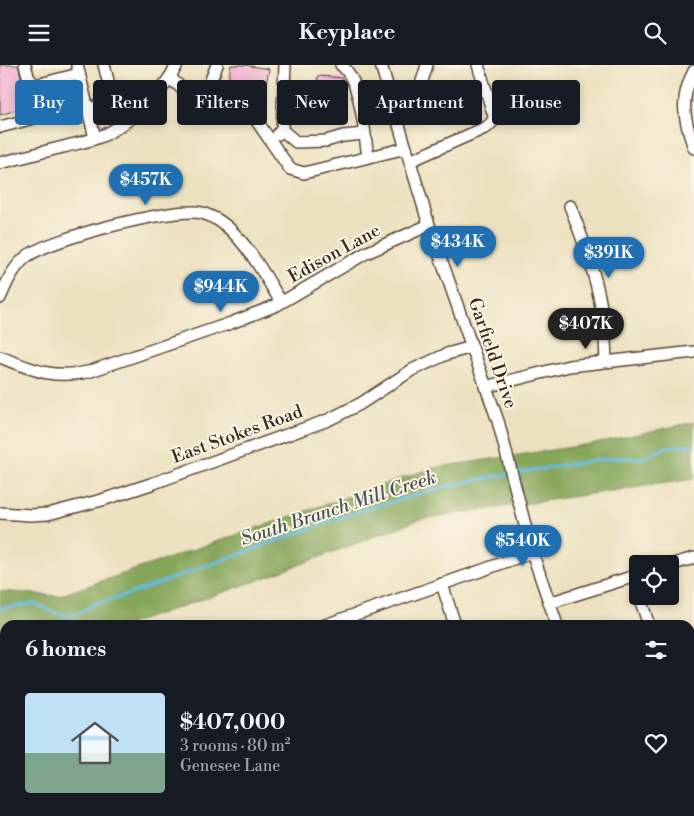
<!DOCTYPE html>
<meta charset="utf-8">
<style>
:root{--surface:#171b24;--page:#20242c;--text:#f1f3f6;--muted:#9ea1a6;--accent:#1f6fb2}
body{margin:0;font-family:"Libre Bodoni",serif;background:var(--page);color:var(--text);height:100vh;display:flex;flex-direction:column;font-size:19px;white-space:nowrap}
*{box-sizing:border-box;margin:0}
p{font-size:16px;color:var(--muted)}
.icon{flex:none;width:28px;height:28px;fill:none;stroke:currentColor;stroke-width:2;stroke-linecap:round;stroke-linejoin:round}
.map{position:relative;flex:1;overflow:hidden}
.details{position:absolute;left:0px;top:555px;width:695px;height:196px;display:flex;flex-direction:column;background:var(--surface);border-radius:15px 15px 0 0;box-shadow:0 2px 8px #0003}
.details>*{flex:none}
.hud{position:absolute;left:15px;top:15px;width:665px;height:45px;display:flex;gap:10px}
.controls{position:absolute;left:629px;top:490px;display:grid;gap:10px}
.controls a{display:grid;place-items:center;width:50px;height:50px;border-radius:5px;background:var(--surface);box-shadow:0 2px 8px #0003;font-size:25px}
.price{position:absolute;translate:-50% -42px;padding:0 11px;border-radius:18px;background:var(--accent);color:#fff;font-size:16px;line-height:32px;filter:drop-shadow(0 1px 2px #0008)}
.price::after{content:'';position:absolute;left:50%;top:30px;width:15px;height:11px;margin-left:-8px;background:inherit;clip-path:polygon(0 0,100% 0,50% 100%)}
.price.selected{background:#222;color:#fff}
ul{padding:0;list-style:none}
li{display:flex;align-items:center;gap:15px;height:125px;padding:0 25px}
li span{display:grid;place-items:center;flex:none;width:140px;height:100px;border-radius:5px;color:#555}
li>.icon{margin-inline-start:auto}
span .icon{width:60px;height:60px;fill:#fffc;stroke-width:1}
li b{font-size:21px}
h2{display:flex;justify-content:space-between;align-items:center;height:60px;padding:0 25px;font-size:21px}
.chip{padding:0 18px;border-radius:5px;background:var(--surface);box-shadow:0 2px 8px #0003;font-size:18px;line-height:45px}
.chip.selected{background:var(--accent);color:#fff}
header{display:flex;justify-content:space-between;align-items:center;height:65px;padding:0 25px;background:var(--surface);font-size:22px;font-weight:800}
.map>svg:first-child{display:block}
</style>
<header><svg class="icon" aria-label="menu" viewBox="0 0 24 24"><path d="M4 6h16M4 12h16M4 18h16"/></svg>Keyplace<svg class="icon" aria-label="search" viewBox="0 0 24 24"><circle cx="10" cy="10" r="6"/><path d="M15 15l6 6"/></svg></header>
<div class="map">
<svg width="694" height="751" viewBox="0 0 694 751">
<rect width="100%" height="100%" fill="#fcf5e5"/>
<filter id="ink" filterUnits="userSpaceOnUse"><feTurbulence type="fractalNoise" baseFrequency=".02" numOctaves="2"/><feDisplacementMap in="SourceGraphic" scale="10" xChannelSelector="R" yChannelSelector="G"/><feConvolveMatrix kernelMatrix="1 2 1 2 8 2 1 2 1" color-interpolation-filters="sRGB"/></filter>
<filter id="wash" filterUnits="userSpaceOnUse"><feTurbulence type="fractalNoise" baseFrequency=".0096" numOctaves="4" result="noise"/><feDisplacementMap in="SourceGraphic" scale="20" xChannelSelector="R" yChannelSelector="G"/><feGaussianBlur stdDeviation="1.12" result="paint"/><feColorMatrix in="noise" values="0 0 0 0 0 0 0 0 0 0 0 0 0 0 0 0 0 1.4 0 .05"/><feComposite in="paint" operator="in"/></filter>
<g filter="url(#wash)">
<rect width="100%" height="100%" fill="#ece1bf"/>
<!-- forest -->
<polygon fill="#86a65a" stroke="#60683c" points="694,357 694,414 421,454 256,516 127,560 5,560 5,566 0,566 0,526 58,531 432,403 591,379"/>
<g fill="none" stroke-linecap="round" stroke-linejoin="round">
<!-- stream -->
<polyline stroke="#61bcdf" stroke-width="3" points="0,543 21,541 33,538 58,549 70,551 76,550 95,539 118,533 342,452 439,423 491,412 591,396 612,393 644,393 667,382 694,380"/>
</g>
<g id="blocks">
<!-- building -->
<g fill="#f3a9cd">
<polygon points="0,0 18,0 22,16 25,20 29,41 0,50"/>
<polygon points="231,0 244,0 269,4 264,30 227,24"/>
<polygon points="318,11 342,13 339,55 315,53"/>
<polygon points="520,18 527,37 500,46 495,28"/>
</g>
</g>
</g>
<g filter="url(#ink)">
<use href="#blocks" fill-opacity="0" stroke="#564536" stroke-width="1"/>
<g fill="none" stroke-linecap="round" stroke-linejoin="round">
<!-- minor casing -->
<g stroke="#564536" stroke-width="14">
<g id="minor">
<polyline points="25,0 29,14 36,20 79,9"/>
<polyline points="77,0 95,73"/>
<path d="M341,0C362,16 364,68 368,92"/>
<polyline points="381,0 429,160 498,356 532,487 557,560"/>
<path d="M694,6C679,34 684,54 694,83"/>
<polyline points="170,13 186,27 199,31 245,39 290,104 304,108 406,83"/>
<polyline points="204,32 217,0"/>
<polyline points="89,47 112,31 104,0"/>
<polyline points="396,53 413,46 427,0"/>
<polyline points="0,62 87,39"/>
<polyline points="282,65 296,77 326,76 343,71 364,69"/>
<polyline points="278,69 282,65 285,0"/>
<polyline points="410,96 487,62 494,55 494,51 478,0"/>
<path d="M0,98C21,93 42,87 63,82C78,78 97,75 110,67C138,51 162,28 177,0"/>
<path d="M570,141C579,164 588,187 594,211C602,238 605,267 606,295"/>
<path d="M0,233C7,217 13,203 26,192C48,174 175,141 202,148C206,149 212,152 216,154C242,168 266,212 281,237"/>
<path d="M0,292C33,305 52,314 88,307L231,258L277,240L366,188L429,160"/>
<polyline points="485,322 569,301 694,287"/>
<polyline points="0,448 30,450 48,449 102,435 154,418 328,355 360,339 412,305 447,289 472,282"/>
<polyline points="670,500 694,493"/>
<polyline points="442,519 455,560"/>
<polyline points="639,531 649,560"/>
<polyline points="549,538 638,510"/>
<polyline points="325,560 483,505 532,487"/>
<polyline points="690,669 694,675"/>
<polyline points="0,698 5,702"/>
<polyline points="128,746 130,751"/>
<polyline points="256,746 258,751"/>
<polyline points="390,746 392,751"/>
<polyline points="524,746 527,751"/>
<polyline points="642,746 646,751"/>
<polyline points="23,751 25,746"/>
</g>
</g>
<!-- minor -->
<use href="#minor" stroke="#fff" stroke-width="11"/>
</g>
</g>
<g text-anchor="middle" stroke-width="4" stroke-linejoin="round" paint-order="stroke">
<!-- street labels -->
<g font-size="18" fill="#3b2a1e" stroke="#fcf5e5">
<text transform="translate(334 188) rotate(-29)" y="6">Edison Lane</text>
<text transform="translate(493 288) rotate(71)" y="6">Garfield Drive</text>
<text transform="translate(237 369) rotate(-20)" y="6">East Stokes Road</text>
</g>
<!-- water labels -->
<g font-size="19" font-style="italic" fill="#465658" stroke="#fcf5e5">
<text transform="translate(338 442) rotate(-18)" y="7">South Branch Mill Creek</text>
</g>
</g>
</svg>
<div class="controls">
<a><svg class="icon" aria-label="locate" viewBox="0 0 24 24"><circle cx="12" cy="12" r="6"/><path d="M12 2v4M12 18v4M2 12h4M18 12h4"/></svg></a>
</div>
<b class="price" style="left:146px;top:141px">$457K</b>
<b class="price" style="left:458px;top:203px">$434K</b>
<b class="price" style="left:609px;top:214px">$391K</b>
<b class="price" style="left:221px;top:248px">$944K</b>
<b class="price selected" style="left:586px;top:285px">$407K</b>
<b class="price" style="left:523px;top:502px">$540K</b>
<div class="hud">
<a class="chip selected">Buy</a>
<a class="chip">Rent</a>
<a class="chip">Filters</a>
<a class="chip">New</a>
<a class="chip">Apartment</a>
<a class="chip">House</a>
</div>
<section class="details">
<h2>6 homes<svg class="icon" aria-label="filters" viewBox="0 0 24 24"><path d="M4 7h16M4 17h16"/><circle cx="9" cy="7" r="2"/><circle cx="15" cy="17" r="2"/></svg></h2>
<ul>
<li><span style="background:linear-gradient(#bfe0f5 60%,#7fa58c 0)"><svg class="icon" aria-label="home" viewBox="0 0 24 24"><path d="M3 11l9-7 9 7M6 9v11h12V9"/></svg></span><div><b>$407,000</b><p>3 rooms · 80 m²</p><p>Genesee Lane</p></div><svg class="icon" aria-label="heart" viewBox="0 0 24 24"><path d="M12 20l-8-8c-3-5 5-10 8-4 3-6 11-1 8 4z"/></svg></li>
</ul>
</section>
</div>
